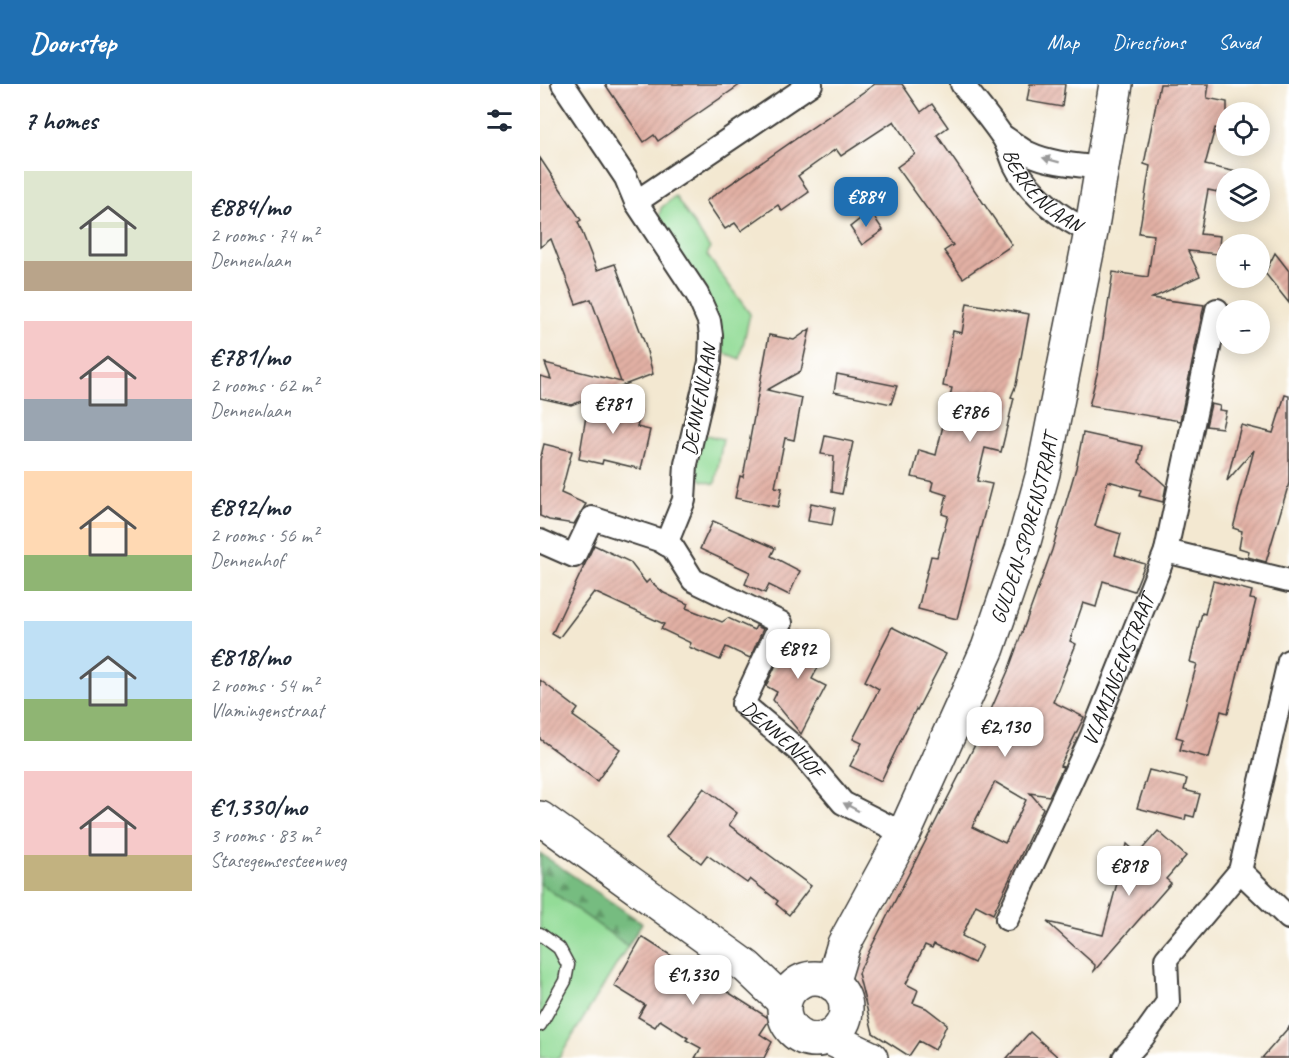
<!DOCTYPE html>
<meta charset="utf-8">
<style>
:root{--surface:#fff;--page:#f6f6f7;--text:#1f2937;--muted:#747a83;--accent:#1f6fb2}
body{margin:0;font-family:Caveat,sans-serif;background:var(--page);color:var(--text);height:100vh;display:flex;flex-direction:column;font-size:22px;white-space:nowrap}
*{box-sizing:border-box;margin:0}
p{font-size:20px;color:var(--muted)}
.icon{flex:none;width:33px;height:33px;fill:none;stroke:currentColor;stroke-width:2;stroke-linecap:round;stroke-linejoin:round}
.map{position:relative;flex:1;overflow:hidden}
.side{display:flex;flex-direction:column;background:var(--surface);width:540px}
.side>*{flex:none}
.controls{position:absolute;left:676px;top:18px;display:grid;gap:12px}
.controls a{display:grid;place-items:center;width:54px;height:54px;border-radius:50%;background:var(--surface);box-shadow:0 3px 15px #0003;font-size:30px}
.price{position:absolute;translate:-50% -51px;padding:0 14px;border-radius:12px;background:#fff;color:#222;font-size:20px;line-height:39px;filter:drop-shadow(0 2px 3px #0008)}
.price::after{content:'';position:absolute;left:50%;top:36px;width:18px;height:14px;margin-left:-9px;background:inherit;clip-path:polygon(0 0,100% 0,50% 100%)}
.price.active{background:var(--accent);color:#fff}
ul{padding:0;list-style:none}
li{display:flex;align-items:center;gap:18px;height:150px;padding:0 24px}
li span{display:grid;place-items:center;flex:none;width:168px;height:120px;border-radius:0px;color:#555}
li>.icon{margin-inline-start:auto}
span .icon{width:72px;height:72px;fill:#fffc;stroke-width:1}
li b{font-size:26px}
h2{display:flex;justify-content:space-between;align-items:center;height:72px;padding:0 24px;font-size:26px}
header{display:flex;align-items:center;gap:36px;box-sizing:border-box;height:84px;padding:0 30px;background:var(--accent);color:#fff}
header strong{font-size:28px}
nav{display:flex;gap:33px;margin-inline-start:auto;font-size:21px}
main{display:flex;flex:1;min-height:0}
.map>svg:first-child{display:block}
</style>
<header>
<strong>Doorstep</strong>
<nav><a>Map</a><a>Directions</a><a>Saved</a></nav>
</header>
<main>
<section class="side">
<h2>7 homes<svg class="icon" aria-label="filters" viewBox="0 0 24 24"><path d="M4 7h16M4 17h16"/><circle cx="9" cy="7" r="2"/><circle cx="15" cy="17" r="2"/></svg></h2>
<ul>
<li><span style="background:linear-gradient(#dfe7d0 75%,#b9a48a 0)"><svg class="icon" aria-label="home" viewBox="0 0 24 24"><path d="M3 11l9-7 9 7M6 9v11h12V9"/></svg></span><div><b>€884/mo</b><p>2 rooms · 74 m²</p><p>Dennenlaan</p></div></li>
<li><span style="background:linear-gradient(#f6c9c9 65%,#9aa5b1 0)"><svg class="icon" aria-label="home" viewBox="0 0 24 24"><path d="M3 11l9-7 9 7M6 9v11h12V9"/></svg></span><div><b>€781/mo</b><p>2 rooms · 62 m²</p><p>Dennenlaan</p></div></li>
<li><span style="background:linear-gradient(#ffd9b3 70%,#8fb573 0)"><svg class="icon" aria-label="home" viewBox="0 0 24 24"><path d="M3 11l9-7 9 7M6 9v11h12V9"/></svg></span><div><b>€892/mo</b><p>2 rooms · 56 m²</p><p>Dennenhof</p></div></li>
<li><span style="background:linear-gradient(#bfe0f5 65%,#8fb573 0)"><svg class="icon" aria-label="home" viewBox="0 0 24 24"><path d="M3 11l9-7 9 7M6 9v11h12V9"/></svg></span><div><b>€818/mo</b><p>2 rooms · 54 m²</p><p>Vlamingenstraat</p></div></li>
<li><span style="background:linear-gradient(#f6c9c9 70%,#c2b280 0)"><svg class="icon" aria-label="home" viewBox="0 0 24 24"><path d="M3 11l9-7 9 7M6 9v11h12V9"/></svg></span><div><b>€1,330/mo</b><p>3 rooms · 83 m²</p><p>Stasegemsesteenweg</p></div></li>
</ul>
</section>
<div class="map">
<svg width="749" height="974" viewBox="0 0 749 974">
<defs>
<pattern id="forest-firs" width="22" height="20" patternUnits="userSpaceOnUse" patternTransform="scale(1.5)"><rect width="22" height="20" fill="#76bc80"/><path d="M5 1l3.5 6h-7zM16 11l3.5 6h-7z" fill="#609868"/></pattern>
<pattern id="building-hatch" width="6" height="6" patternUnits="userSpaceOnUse" patternTransform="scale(1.5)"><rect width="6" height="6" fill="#e2b0a4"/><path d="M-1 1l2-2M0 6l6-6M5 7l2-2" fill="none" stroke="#c1978d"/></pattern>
</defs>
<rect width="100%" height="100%" fill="#fff"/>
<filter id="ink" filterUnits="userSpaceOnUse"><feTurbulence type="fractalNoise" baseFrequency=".0167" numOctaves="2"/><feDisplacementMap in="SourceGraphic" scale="12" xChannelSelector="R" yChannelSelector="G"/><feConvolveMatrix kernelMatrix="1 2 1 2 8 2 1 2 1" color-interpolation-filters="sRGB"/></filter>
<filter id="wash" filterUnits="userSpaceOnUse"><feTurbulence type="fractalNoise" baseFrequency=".008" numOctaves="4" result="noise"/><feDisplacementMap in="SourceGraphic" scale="24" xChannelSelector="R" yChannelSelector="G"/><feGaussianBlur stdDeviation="1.35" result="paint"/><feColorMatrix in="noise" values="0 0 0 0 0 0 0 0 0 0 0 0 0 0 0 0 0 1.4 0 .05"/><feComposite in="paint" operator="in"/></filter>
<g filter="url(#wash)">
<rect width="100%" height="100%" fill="#f3e8d1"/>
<!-- grass -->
<g fill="#93dc97" stroke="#587c5a" stroke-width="1.5">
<polygon points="135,112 170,164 167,171 210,230 200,275 184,269 179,238 119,133 121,124"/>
<polygon points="166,351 183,355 175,400 161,396 155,387 162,354"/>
<polygon points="0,799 88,862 19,974 0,974"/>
</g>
<!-- forest -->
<polygon fill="url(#forest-firs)" stroke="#496c4e" stroke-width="1.5" points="0,769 102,839 88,862 0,799"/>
<g id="blocks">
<!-- building -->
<g fill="url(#building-hatch)" fill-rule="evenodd">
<polygon points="65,0 201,0 118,57 114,51 104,58"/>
<polygon points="335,0 362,0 381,28 392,20 408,43 397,51 472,161 423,194 404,167 413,161 357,83 375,70 354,37 301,72 296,65 258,92 269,108 242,127 238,121 201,147 195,139 185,145 166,117"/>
<polygon points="490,0 525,0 522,23 487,17"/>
<polygon points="620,0 669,0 667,14 687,18 687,46 675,44 665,81 724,94 720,112 720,94 687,94 687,110 668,106 660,150 680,152 678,170 648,167 660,192 612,214 664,221 640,337 549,322 558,286 573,188 608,193 614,151 599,149 610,82 604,80"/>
<polygon points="0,74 41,136 38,138 57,186 75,180 105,260 113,290 31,321 0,314 0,292 11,295 5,279 81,298 51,215 36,220 11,155 0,163"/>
<polygon points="330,127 343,146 322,161 310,143"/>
<polygon points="735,169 749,187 749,219 725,189"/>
<polygon points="427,219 489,230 476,301 471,313 474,314 461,368 445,364 437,397 452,400 417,535 378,525 391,472 397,473 408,432 402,430 407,411 391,406 393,398 372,393 379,366 396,371 412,304 403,302 413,247 422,249"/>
<polygon points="270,245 261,287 227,306 262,314 254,356 245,354 235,403 242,404 238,423 195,414 200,392 203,393 229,251 254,256"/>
<polygon points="297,290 357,302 351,320 294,308"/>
<polygon points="745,311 749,312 749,399 726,478 708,473 709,467 699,464 702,447 693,444 714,366 687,397 701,341 733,349"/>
<polygon points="49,314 101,327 97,343 110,346 101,385 63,376 62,380 39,375"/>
<polygon points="671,320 680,322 679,326 686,327 682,344 666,342"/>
<path d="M543,349L602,362L599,378L626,402L623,418L599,412L601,406L568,397L555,442L581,450L575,471L605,480L594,507L563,497L556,523L543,519L530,557L536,560L513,618L544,633L520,682L523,683L509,712L490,709L503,724L453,830L436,821L422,852L442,862L434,879L394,860L392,864L385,861L366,900L378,906L373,919L386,924L407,940L395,966L379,957L369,972L333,949L318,889L439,653L468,587L512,466L536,384ZM455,698L486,716L465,759L432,743Z"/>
<polygon points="285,352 313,358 302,410 292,408 294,372 281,370"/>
<polygon points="4,360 32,367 21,409 46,420 34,440 9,436 0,432 0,376"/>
<polygon points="271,419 295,424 292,441 268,437"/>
<polygon points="173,437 235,464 231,472 260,487 249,511 229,501 225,509 205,500 210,488 160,465"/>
<polygon points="54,461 90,478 106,499 109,496 124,509 148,520 146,524 182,538 188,534 214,546 216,542 223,545 210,574 186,563 180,576 149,563 151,559 121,545 124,540 54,508 19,554 12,550"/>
<polygon points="673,497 712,507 710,515 716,516 688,629 681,627 669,674 640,666 643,655 636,653 657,580 650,578 662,529 665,530"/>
<polygon points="352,543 406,570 377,626 376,625 341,697 310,682 322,659 313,655 339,605 325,597"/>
<polygon points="254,547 287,566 272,595 286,602 261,650 233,616 237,608 226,602 251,549"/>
<polygon points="0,596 38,625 33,632 80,665 57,697 0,655"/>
<polygon points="609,686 647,695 644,706 660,710 654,733 646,731 645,736 597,724"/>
<polygon points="164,704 197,729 189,741 271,802 249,831 236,820 238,817 210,795 207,799 167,771 161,779 126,753"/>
<polygon points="618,747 646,772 626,795 631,799 554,887 555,881 507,838 563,851 580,788 584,783 582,782 587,760 598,770"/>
<polygon points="102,853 230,935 220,950 232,958 224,974 155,974 161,964 146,956 148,954 120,936 115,943 98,933 105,921 74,902"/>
<polygon points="749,943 749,974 722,974"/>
<polygon points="490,948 519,974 467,974"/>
</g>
</g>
</g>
<g filter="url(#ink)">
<use href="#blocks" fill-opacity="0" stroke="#3c3b37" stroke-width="1.5"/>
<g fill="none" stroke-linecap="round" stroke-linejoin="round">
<!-- lane casing -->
<g stroke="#3c3b37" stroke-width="15">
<polyline id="lane" points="0,850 19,864 28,881 25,897 0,941"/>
</g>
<!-- street casing -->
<g stroke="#3c3b37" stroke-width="26">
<g id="street">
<polyline points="23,0 86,94 96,118 157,210 169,237 171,251 170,278 146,380 144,416 126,460"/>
<path id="s1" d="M422,0C435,17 450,34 462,52C468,60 471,72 475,81C490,111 522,135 551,148"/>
<path d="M464,53C472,58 479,64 488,69C511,80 538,81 562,84"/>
<polyline points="96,118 271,0"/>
<path id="s2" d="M0,457L34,472L52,434L119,456L133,464L153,496L241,539L203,620L259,667L303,719L364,750"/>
<polyline points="626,467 749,497"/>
<polyline points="700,787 749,834"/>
<path id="s3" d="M467,835L551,654L626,467L677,226"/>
<polyline points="584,974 603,953 628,918 626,875 700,787 749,577"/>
</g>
</g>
<!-- secondary casing -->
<g stroke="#3c3b37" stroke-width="36">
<g id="secondary">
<polyline points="0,734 207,883 244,918"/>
<circle cx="275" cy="925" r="31"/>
<path id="s4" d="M292,900L304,860L364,750L448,564L482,465L503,389L551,148L576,0"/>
<polyline points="289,954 331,974"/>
</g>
</g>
<!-- lane -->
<use href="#lane" stroke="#fff" stroke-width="12"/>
<!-- street -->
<use href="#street" stroke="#fff" stroke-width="22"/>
<!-- secondary -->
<use href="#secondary" stroke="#fff" stroke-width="33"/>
</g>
<!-- one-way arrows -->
<defs><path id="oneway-solid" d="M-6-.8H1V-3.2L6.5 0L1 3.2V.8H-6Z" transform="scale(1.5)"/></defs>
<g fill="#999">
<use href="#oneway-solid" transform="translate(511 76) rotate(-165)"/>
<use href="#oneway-solid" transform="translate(311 723) rotate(-152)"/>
</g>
</g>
<g text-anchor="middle" stroke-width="6" stroke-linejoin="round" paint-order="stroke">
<!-- street labels -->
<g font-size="21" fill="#1c1c1c" stroke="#fff">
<text dy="7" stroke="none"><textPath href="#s1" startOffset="135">BERKENLAAN</textPath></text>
<text transform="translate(159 316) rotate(-79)" y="7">DENNENLAAN</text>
<text dy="7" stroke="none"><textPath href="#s4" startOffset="496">GULDEN-SPORENSTRAAT</textPath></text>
<text dy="7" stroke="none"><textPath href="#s3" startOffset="273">VLAMINGENSTRAAT</textPath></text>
<text dy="7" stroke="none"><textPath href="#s2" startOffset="444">DENNENHOF</textPath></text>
</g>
</g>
</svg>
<div class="controls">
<a><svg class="icon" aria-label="locate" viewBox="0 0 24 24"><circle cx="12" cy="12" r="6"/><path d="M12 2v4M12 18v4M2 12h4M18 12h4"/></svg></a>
<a><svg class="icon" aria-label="layers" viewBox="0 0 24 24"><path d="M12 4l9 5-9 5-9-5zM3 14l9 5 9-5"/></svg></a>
<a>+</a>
<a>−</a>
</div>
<b class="price active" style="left:326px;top:144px">€884</b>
<b class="price" style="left:73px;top:351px">€781</b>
<b class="price" style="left:430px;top:359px">€786</b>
<b class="price" style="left:258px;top:596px">€892</b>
<b class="price" style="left:465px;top:674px">€2,130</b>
<b class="price" style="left:589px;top:813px">€818</b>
<b class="price" style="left:153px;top:922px">€1,330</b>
</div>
</main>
